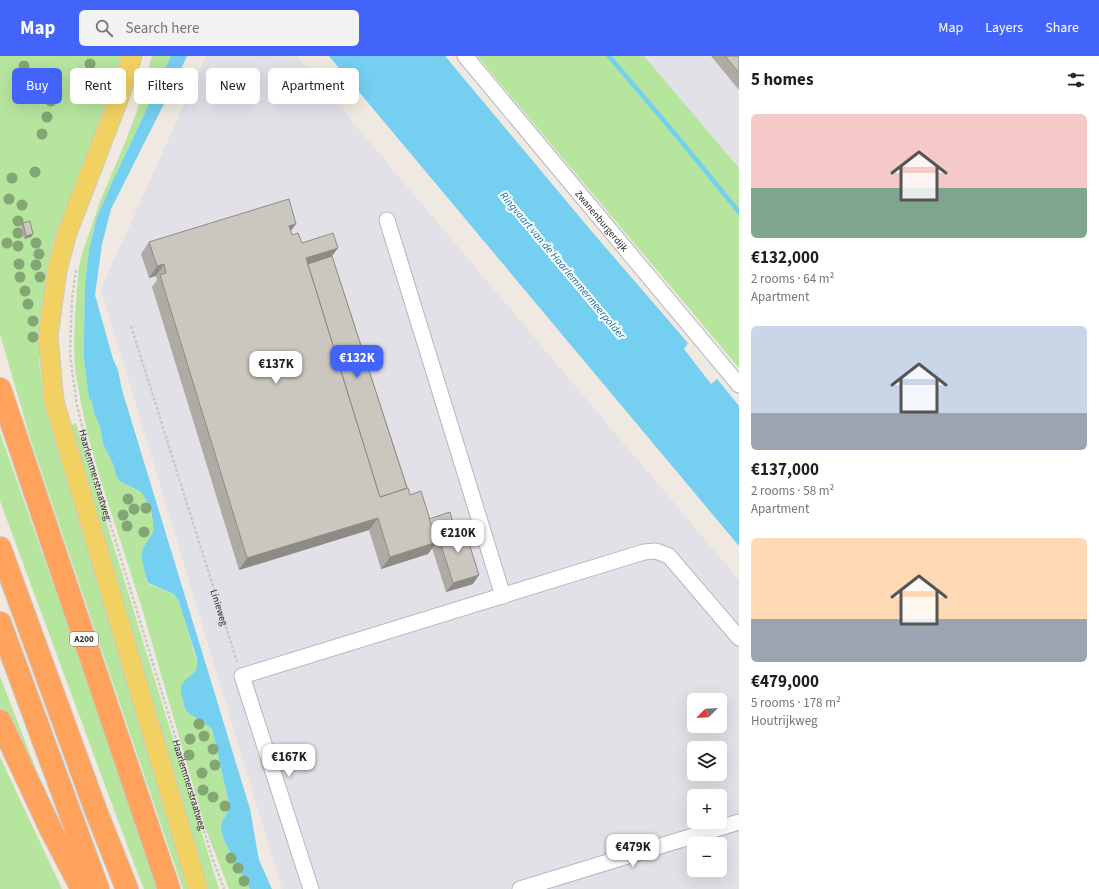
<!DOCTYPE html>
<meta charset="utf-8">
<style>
:root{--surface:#fff;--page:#f2f2f2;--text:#202124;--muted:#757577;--accent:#4264fb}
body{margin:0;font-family:"Source Sans 3",sans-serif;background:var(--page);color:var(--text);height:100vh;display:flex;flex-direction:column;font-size:15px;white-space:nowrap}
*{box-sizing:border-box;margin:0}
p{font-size:13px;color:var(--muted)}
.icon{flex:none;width:22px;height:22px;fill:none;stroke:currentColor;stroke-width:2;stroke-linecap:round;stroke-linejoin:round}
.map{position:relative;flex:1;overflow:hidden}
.drawer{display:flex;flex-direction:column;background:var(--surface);width:360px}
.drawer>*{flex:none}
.hud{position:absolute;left:12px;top:12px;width:380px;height:36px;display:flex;gap:8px}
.needle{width:26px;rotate:246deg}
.buttons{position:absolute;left:687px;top:637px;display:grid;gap:8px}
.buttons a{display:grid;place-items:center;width:40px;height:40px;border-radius:6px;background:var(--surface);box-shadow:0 4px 16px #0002;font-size:20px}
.price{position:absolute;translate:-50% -34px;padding:0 9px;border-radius:8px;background:#fff;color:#222;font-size:13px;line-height:26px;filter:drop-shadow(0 1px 2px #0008)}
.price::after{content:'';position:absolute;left:50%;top:24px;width:12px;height:9px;margin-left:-6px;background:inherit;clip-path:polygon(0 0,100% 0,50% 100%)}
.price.active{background:var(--accent);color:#fff}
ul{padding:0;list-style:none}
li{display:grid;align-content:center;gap:8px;height:212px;padding:0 12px}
li span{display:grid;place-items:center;height:124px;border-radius:6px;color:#555}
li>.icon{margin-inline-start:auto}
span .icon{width:72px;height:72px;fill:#fffc;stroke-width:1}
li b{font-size:17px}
h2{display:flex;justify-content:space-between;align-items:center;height:48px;padding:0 12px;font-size:17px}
.pill{padding:0 14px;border-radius:6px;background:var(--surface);box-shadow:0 4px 16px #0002;font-size:14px;line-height:36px}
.pill.active{background:var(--accent);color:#fff}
header{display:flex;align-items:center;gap:24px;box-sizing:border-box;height:56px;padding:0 20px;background:var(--accent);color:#fff}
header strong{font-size:19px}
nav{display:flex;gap:22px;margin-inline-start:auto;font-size:14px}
.search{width:280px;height:36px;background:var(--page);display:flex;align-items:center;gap:10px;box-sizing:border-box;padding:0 14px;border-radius:6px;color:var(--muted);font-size:15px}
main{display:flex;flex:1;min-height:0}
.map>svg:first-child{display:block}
</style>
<header>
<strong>Map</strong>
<div class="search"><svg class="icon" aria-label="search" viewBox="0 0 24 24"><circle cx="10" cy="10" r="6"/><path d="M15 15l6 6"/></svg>Search here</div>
<nav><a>Map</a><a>Layers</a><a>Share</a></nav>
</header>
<main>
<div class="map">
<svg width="739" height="833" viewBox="0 0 739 833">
<rect width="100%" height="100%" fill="#efe9e1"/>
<!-- industrial -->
<g fill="#e3e1e8" fill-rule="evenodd">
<path d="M206,0H297L739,524V833H282L101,233ZM694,644H720V670H694ZM694,692H720V718H694ZM694,740H720V766H694ZM694,788H720V814H694Z"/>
<polygon points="644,0 739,0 739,112"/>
</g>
<!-- green -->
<g fill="#b6e59e">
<polygon points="0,0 121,0 119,8 87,103 66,152 52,190 46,221 40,264 39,304 44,348 128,630 190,833 183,833 162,772 31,385 0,278"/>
<path d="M152,0H171L136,76L114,122L97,161L89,193L85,229L84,279V303L89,343L92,346L94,357L100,370L103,388L113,408L116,419L119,425L141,435L143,437L145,441L154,467L153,477L142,494L146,522L148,528L174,538L179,546L198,609L196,614L181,631L185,653L187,656L211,672L213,676L229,748C229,759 221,763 221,771C221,785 243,819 250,833H229L206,774L141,549L100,422L88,380L81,347L75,314L74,288L75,260L77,232L79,211L82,198L101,143L124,89L136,58L143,33Z"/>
<polygon points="477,0 644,0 739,112 739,312"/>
<polygon points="76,367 219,833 208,833 69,370"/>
<polygon points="0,377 74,587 157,833 144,833 136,813 0,445"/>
<polygon points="0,620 57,768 0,652"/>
<polygon points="0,701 62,833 0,833"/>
</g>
<!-- water -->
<g fill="#75cff0">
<path d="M171,0H187L173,30L111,153L102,188L95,239L113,303L118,314L122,334L250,753L259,804L272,833H250C243,819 221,785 221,771C221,763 229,759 229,748L213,676L211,672L187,656C184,652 184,648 183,644C182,640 180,635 181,632C183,620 200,620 197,603L179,546L174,538L148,527C146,521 141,504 142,497C142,491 149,484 152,478C157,468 148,443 140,435L119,425L116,419L113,408L103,388L100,370L94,357L92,346L89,343L84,303V279L85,229L89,193L97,161L114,122L136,76Z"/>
<polygon points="329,0 445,0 593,177 688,287 684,293 711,328 717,323 739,350 739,490"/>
</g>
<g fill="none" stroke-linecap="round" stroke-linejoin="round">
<!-- stream -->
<polyline stroke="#75cff0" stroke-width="4.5" points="609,0 676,79 739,156"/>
<!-- minor casing -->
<g stroke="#b4b7c1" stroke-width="17">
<g id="minor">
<path id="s3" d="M465,0L739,329"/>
<polyline points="387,164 503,540"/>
<polyline points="311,833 242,620 644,496 656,495 669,500 739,582"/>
<polyline points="520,833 739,766"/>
</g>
</g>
<!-- major casing -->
<g stroke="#c9c9c9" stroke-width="21">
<polyline id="major" points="132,0 120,39 67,177 57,214 48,281 54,345 198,833"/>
</g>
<!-- highway casing -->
<g stroke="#c9c9c9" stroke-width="24">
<g id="highway">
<polyline points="0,333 169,833"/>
<polyline points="0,492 96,755 127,833"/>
<polyline points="0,567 98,833"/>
<polyline points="0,665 52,776 82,833"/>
</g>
</g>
<!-- path -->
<g stroke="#c9c9c9" stroke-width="2.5" stroke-dasharray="3 2" stroke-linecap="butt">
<path id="s1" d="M76,214L72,243L70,296L72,314L77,350L88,393L104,447L212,801L224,833"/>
<path id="s2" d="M131,270L237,606"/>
</g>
<!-- minor -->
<use href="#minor" stroke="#fff" stroke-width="15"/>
<!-- major -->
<use href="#major" stroke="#f2d163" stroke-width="19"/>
<!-- highway -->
<use href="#highway" stroke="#ffa35c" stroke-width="22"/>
</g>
<!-- trees -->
<g fill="#84a574">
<circle cx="90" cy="8" r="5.5"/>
<circle cx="24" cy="10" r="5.5"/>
<circle cx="54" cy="18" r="5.5"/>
<circle cx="81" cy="32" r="5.5"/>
<circle cx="51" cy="45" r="5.5"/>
<circle cx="47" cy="61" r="5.5"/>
<circle cx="42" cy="78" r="5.5"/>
<circle cx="35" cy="116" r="5.5"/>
<circle cx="12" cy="122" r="5.5"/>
<circle cx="9" cy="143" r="5.5"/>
<circle cx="22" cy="149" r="5.5"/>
<circle cx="18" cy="165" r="5.5"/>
<circle cx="18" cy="177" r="5.5"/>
<circle cx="7" cy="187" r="5.5"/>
<circle cx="36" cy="187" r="5.5"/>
<circle cx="18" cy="190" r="5.5"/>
<circle cx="39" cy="198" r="5.5"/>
<circle cx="19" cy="208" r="5.5"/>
<circle cx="36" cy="209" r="5.5"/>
<circle cx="20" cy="221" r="5.5"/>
<circle cx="40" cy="221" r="5.5"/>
<circle cx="25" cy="235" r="5.5"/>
<circle cx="28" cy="248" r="5.5"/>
<circle cx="33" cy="265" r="5.5"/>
<circle cx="33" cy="281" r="5.5"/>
<circle cx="128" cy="443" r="5.5"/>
<circle cx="146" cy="452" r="5.5"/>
<circle cx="134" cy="453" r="5.5"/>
<circle cx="123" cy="459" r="5.5"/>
<circle cx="127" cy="470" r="5.5"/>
<circle cx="144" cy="476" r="5.5"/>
<circle cx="199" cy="668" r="5.5"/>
<circle cx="204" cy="680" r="5.5"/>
<circle cx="190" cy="683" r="5.5"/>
<circle cx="213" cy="693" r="5.5"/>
<circle cx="189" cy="699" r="5.5"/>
<circle cx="215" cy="709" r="5.5"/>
<circle cx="202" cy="717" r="5.5"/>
<circle cx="203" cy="734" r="5.5"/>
<circle cx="213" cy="741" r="5.5"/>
<circle cx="225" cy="750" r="5.5"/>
<circle cx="231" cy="802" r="5.5"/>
<circle cx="238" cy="812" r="5.5"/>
<circle cx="244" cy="825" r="5.5"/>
</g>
<!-- wall -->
<g fill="#afaba4">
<polygon points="711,0 739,0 739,34"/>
<polygon points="23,167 33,178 31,181 24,183 21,170"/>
<polygon points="291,175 292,179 302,187 332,200 410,439 429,463 453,467 450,472 473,528 446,536 432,492 428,498 381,513 369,474 239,514 152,231 157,224 156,220 149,222 141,198 149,186"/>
</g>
<!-- shaded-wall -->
<g fill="#8e8b86">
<polygon points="296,168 288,179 289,170"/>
<polygon points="33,178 31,181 24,183 26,180"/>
<polygon points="338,192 330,203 301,212 306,202"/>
<polygon points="164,208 156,220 149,222 157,210"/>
<polygon points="378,462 369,474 239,514 247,502"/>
<polygon points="453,467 449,474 437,476 435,478 426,480 431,474"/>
<polygon points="437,486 428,498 381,513 390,501"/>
<polygon points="479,519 473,528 446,536 453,527"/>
</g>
<!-- building -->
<g fill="#cbc7bf" stroke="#8e8b86">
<polygon points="725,0 739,0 739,17"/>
<polygon points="289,143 296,168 289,170 292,179 298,177 302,187 333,177 338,192 306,202 380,441 408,432 410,439 421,435 437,486 390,501 378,462 247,502 160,219 166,217 164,208 157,210 149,186"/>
<polygon points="30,165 33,178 26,180 23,167"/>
<polygon points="332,200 407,432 380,441 308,208"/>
<polygon points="450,456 453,467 433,474 429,463"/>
<polygon points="463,468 479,519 453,527 437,476"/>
</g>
<g text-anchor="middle" stroke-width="4" stroke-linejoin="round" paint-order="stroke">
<!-- shield labels -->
<rect fill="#fff" stroke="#6d6d6d" stroke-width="1" x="70" y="576" width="28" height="14" rx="3"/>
<g font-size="9" font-weight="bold" fill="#2e2e2e">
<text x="84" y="586">A200</text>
</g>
<!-- street labels -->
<g font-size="10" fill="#2e2e2e" stroke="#fff">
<text dy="4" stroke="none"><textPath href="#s3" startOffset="214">Zwanenburgerdijk</textPath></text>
<text dy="4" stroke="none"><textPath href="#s1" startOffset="208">Haarlemmerstraatweg</textPath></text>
<text dy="4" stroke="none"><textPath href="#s2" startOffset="295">Linieweg</textPath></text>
<text dy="4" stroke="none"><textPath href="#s1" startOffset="532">Haarlemmerstraatweg</textPath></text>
</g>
<!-- water labels -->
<g font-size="11" font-style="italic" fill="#0d6fa3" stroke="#fff">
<text transform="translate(563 209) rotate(50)" y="4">Ringvaart van de Haarlemmermeerpolder</text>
</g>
</g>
</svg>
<div class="buttons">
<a><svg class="needle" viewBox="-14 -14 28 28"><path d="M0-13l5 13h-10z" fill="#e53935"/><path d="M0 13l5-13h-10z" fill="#757577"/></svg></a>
<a><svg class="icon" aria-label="layers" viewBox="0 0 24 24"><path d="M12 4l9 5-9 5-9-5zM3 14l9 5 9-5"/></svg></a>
<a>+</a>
<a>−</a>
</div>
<b class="price active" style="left:357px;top:323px">€132K</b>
<b class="price" style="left:276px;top:329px">€137K</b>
<b class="price" style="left:458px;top:498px">€210K</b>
<b class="price" style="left:289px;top:722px">€167K</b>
<b class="price" style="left:633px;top:812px">€479K</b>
<div class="hud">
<a class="pill active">Buy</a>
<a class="pill">Rent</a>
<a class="pill">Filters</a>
<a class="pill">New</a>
<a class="pill">Apartment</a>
</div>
</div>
<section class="drawer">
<h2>5 homes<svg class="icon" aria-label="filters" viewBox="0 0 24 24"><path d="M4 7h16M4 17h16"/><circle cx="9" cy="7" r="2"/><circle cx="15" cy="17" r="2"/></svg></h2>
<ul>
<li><span style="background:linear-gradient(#f6c9c9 60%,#7fa58c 0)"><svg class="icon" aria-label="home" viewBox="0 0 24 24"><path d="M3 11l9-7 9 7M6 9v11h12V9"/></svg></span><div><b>€132,000</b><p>2 rooms · 64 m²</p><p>Apartment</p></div></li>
<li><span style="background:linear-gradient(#c9d6e8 70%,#9aa5b1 0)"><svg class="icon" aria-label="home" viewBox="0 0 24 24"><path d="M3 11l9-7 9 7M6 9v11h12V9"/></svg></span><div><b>€137,000</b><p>2 rooms · 58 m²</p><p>Apartment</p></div></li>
<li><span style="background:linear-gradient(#ffd9b3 65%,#9aa5b1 0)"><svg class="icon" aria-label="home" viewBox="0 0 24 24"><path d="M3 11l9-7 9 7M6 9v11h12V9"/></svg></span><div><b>€479,000</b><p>5 rooms · 178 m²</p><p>Houtrijkweg</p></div></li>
</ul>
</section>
</main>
